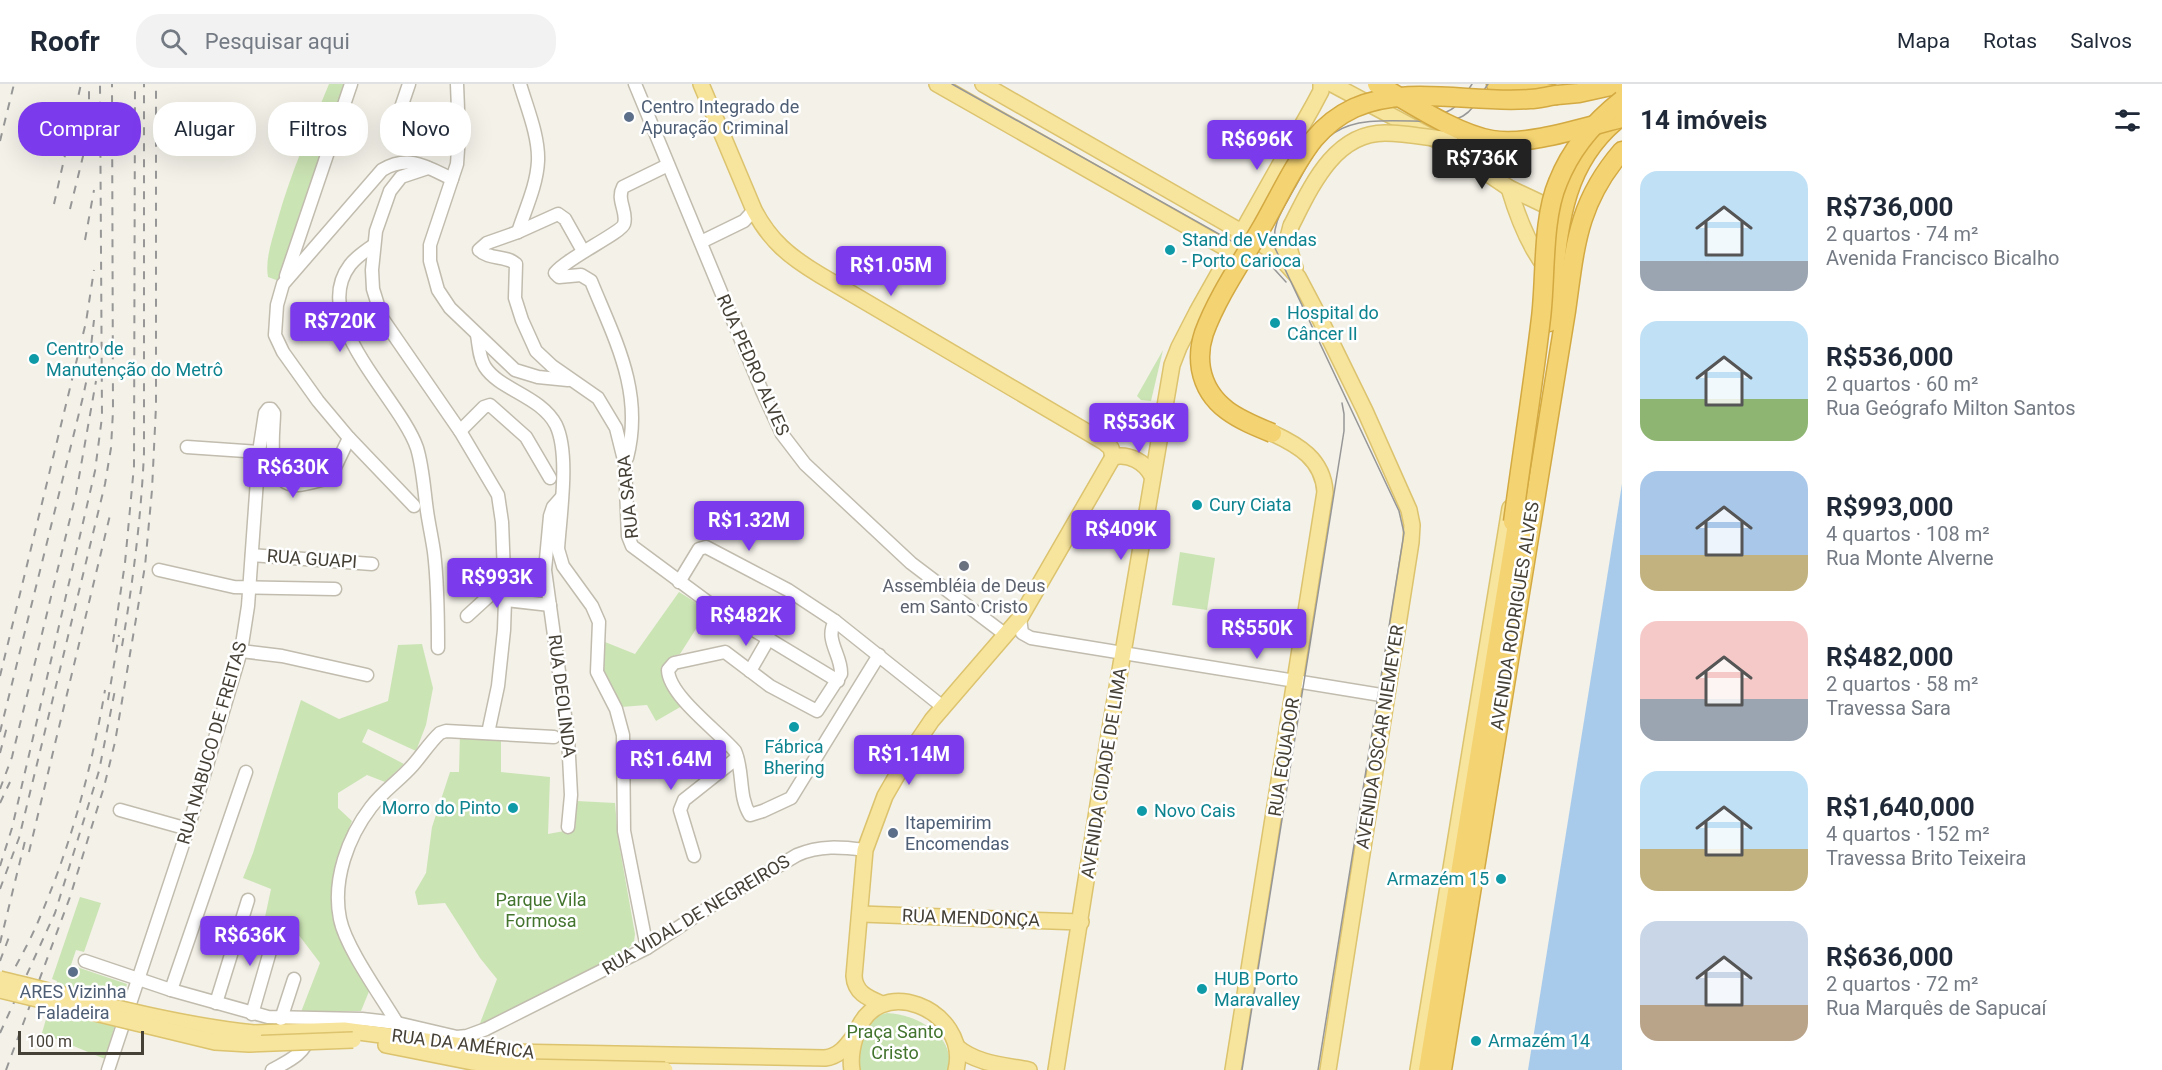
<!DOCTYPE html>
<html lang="pt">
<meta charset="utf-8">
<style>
:root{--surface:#fff;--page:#f2f2f3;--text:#1f2937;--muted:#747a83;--line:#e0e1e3;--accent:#7c3aed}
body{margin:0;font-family:Roboto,sans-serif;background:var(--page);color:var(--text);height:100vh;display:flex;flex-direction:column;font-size:22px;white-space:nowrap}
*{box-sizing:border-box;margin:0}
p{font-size:20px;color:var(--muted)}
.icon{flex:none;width:33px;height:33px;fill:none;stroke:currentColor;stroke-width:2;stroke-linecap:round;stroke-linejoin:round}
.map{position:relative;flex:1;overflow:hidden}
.sheet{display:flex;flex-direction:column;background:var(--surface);width:540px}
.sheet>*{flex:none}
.banner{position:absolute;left:18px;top:18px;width:570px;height:54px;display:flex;gap:12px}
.scale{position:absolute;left:18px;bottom:15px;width:126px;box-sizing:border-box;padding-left:6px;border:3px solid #464137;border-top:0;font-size:16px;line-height:21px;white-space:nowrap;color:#464137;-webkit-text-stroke:4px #fff;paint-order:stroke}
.price{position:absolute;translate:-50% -51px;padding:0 14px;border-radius:6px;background:var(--accent);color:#fff;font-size:20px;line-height:39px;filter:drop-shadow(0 2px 3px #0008)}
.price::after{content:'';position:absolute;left:50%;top:36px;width:18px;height:14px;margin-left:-9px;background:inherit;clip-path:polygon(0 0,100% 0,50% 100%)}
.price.active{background:#222;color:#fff}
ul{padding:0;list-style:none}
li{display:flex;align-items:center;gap:18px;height:150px;padding:0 18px}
li span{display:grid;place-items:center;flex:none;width:168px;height:120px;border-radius:18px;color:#555}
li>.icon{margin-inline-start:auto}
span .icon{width:72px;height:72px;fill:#fffc;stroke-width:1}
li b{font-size:26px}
h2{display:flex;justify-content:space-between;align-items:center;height:72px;padding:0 18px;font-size:26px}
.tag{padding:0 21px;border-radius:24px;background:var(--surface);box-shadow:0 6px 24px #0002;font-size:21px;line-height:54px}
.tag.active{background:var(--accent);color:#fff}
header{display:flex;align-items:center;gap:36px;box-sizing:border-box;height:84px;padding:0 30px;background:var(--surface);border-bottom:2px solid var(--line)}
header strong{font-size:28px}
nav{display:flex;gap:33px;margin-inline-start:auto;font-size:21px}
.search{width:420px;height:54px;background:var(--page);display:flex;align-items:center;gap:15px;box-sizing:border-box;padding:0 21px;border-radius:24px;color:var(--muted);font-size:22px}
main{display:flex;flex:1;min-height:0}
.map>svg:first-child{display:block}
</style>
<header>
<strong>Roofr</strong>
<div class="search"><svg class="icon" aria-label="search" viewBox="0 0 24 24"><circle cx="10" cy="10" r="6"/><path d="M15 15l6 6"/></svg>Pesquisar aqui</div>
<nav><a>Mapa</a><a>Rotas</a><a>Salvos</a></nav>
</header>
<main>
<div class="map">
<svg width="1622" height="986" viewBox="0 0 1622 986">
<rect width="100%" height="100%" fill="#f3f1e8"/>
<!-- green -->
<g fill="#cbe4b4">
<path d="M329,0H347L317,98L279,197L268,193C265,175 272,156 277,138C290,90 310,46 329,0Z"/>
<polygon points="1163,266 1151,317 1141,316 1137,312"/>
<polygon points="1180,468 1215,474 1207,526 1172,521"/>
<polygon points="679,508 708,526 680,570 673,572 661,583 666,597 682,622 656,637 647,621 621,623 603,587 605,558 635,570"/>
<polygon points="422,560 433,604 426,641 416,667 368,645 362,658 404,680 385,698 367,691 338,709 338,724 352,737 336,776 332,833 370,905 361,927 301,928 320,879 298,850 265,833 271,805 243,794 253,769 301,616 339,635 388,617 398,561"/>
<polygon points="460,649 501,652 501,688 550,693 548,750 575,745 577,717 615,719 618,754 635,850 634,858 623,871 477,947 497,895 480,874 445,819 418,821 415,808 426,789 432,743 450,688 459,688"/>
<polygon points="80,813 101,819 84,868 76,866 71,881 127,900 105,975 42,949 57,897 52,895"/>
<path d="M887,929C916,930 957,952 948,986H858C858,965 862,934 887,929Z"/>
</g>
<!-- water -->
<polygon fill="#a9cbeb" points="1622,400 1622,986 1528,986"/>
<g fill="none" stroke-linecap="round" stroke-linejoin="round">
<!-- minor casing -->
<g stroke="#c1bcae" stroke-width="15">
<g id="minor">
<polyline points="457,0 459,51 457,80 430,161 430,177 438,206 450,224 515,286 538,293 568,296"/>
<polyline points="635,0 762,307 782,350 805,380 911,479 1006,551"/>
<polyline points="392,50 409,0"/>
<polyline points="428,84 401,93 390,107 376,147 372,186 373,205 382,234 460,347 498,411 502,438 505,516 504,546 498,602 488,649"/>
<path d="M518,148C525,126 537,101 538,77C539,52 527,24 520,0"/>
<polyline points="701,158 744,137 754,126"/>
<path d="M374,161C365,167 356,173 350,181C308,236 400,314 417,364C423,384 424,406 427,427C429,441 432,454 434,468C438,500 438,532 438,564"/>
<path d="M583,167L565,135L558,130L518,148L487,159L479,166C489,176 506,171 516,180L515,214L522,236L536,267L552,282L598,314L616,344L625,380L628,452L632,462L709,519L838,597"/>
<polyline points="286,192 351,0"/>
<path d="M477,251C479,262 479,274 485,283C500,306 541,312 556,341C570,370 560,432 558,465L563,482L592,522L599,538L597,588L616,625L623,651L624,747L647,864"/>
<polyline points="460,347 484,323 490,321 526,353 550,394"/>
<polyline points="187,363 259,368"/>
<path d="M627,374C644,308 615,256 591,197L581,191L559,193L555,189C567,174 621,149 624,140C628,128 616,116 623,103L668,81"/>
<polyline points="561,414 553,423 550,432 545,486 568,653 571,711 568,743"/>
<path d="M414,422L349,354L318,317L283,268L275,251L277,221L283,200L382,86C409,70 427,83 452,95"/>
<polyline points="252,471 372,480"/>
<polyline points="159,486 234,503 335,505"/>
<polyline points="679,498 699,465 706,463 788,506 835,537 943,623"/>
<polyline points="505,516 550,521"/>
<polyline points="467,532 490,511 504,494"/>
<polyline points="1020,534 1022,549 1031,554 1387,612"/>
<path d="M835,537C824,556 842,571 841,590L817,627L770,602L725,568L674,579L668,586C669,612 718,647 735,667C744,687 738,712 750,731L763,727L791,714L879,571"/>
<polyline points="241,567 282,572 367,591"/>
<polyline points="750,587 769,554"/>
<polyline points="120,726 188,745"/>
<polyline points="694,772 680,726 684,716 737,674"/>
<path d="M85,877L171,906L268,933L362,935L397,939L457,953L467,952L486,945L647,864L714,820L797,771C820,761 841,763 865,766"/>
<polyline points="171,906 246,688"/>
<polyline points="216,919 248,816"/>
<polyline points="252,930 275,850"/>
<polyline points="281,935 294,895"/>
<path d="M397,939C381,912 346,864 340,835C332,796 348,753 371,723C383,707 400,696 413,681C422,671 430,658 440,649L446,647L554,653"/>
<path d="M108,986L188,745L241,567L248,522L259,368L265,329L268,325H271L274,329C274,350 264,402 298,401C309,400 320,396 330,394L349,354"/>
<path d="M272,986C288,977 304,971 310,951"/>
</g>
</g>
<!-- major casing -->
<g stroke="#dcc36e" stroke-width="18">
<g id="major">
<path d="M701,0L754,126C770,157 790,173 820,191L1104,358L1111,364L1113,373"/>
<polyline points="937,0 1231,167"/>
<polyline points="983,0 1259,158 1278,171 1298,193 1318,231 1365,327 1409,426 1412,441 1411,458 1328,986"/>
<polyline points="1332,0 1444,60 1509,104 1543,120 1557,132"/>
<path d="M1509,104C1517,131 1529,163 1547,185"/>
<polyline points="1291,142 1287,157 1295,184"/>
<path d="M1113,373C1129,369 1145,378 1152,392"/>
<polyline points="861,830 1081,838"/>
<path d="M882,920C868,914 855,909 854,892L865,766L885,712L911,667L932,636L1020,534L1113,373"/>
<path d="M254,949L344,946L507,968L825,974C841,972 848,960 857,948"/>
<polyline points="386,961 472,978 523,983"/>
<path d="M957,963C977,980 1004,981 1029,986"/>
<path d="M852,986C850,975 852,964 855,954C874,884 971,926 956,986"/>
<polyline points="1056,986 1110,645 1172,281 1179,263 1197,228 1313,22 1321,7 1321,0"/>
<path d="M1233,986L1325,408C1323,375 1298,361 1272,349"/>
<polyline points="1418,986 1510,424"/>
</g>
</g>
<!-- highway casing -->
<g stroke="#d3a942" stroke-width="21">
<g id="highway">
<polyline points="1496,0 1557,11 1579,9 1620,0"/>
<path d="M1549,238C1559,162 1553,86 1620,33"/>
<polyline points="1428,986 1520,422"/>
<path d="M1442,986L1566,227C1575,163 1577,119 1622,67"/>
</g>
</g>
<!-- minor -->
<use href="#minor" stroke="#fff" stroke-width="12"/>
<!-- major -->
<use href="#major" stroke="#f7e49d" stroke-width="15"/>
<!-- highway -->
<use href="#highway" stroke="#f4d372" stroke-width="18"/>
<!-- tram -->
<g stroke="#979797" stroke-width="1.5">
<polyline points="952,0 1267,177 1286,198"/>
<path d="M1434,31C1455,29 1461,17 1472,0"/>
<polyline points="1242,986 1344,347 1344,330 1342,319"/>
<path d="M1318,986L1404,449L1399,427L1275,164C1271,140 1283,125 1294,105C1305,86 1315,63 1334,49C1361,30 1409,39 1441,37C1449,36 1456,36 1463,32C1475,25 1480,11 1488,0"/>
</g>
<!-- rail -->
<g stroke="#979797" stroke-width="2" stroke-dasharray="8 8" stroke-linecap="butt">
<polyline points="0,57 14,0"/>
<polyline points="54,120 81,0"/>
<polyline points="70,125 86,60 89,36 89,0"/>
<polyline points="85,156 94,106"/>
<polyline points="113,558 125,479 134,382 135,0"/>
<path d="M122,562C133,498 141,434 144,369V0"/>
<polyline points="0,592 86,238 94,186"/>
<polyline points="108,616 119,551"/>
<polyline points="0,648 83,313 88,289 94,236"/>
<polyline points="0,669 8,639"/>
<polyline points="0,705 12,673 76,410 96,297"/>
<polyline points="0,719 10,698"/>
<polyline points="29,768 111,427"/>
<polyline points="0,782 12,744 95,387 102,333 100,0"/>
<polyline points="0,805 19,754 105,400 111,364 113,327 112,0"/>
<polyline points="0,859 25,757"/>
<polyline points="0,877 9,853"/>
<path d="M0,910C14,885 29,860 40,833C71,761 92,683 105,606"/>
<polyline points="0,949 55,829 99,687 115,606"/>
<polyline points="6,986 70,813 104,703 115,658 145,482 152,406 156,322 156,0"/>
</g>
<!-- major-bridge casing -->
<g stroke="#dcc36e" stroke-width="18" stroke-linecap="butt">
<g id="major-bridge">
<path d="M1291,142C1311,103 1334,49 1385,49C1407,49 1429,54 1450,56"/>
<path d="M0,895C83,915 168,940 254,949"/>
<polyline points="0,906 215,958 249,960 353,956"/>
<polyline points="523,983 665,986"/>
</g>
</g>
<!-- highway-bridge casing -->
<g stroke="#d3a942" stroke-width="21" stroke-linecap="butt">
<g id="highway-bridge">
<path d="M1377,0C1409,18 1456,50 1492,56C1529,62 1584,43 1622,34"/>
<path d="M1272,349C1240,336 1208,323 1201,285C1199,273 1200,261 1204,249C1218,211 1243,176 1263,141C1279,113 1294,80 1314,55C1325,42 1339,31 1354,24C1407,0 1474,20 1530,15C1539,15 1548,12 1557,11"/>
<path d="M1513,438C1522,370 1533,302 1541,234C1546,193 1542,135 1558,98C1571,65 1594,38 1622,16"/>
</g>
</g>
<!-- major-bridge -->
<use href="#major-bridge" stroke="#f7e49d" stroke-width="15"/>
<!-- highway-bridge -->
<use href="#highway-bridge" stroke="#f4d372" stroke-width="18"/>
</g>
<!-- markers -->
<g fill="#5c6f8a" stroke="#fff" stroke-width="2">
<circle cx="629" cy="33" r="6"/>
<circle cx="893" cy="749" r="6"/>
<circle cx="73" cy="888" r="6"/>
</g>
<g fill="#0f9aa8" stroke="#fff" stroke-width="2">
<circle cx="1170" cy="166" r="6"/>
<circle cx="1275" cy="239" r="6"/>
<circle cx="34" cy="275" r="6"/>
<circle cx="1197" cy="421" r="6"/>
<circle cx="794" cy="643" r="6"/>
<circle cx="513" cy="724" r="6"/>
<circle cx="1142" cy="727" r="6"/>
<circle cx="1501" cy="795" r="6"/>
<circle cx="1202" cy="905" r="6"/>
<circle cx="1476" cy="957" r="6"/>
</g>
<circle fill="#6b7280" stroke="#fff" stroke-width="2" cx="964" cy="482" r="6"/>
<g text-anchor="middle" stroke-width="5" stroke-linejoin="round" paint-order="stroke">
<!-- service labels -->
<g font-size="18" fill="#4e5e75" stroke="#fff" text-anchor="start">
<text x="641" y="29">Centro Integrado de<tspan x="641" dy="21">Apuração Criminal</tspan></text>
<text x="905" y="745">Itapemirim<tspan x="905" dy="21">Encomendas</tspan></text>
<text x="73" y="914" text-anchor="middle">ARES Vizinha<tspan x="73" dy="21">Faladeira</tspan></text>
</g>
<!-- culture labels -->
<g font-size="18" fill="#0d838f" stroke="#fff" text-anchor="start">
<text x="1182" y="162">Stand de Vendas<tspan x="1182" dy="21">- Porto Carioca</tspan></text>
<text x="1287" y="235">Hospital do<tspan x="1287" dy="21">Câncer II</tspan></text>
<text x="46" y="271">Centro de<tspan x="46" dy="21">Manutenção do Metrô</tspan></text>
<text x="1209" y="427">Cury Ciata</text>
<text x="794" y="669" text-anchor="middle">Fábrica<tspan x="794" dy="21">Bhering</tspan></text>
<text x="501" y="730" text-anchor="end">Morro do Pinto</text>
<text x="1154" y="733">Novo Cais</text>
<text x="1489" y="801" text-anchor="end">Armazém 15</text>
<text x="1214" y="901">HUB Porto<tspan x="1214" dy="21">Maravalley</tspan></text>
<text x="1488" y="963">Armazém 14</text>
</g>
<!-- street labels -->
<g font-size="18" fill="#464137" stroke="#fff">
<text transform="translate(753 281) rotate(66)" y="6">RUA PEDRO ALVES</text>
<text transform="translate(628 413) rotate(-96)" y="6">RUA SARA</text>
<text transform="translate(312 475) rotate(4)" y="6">RUA GUAPI</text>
<text transform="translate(1515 532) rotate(-81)" y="6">AVENIDA RODRIGUES ALVES</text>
<text transform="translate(562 612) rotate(83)" y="6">RUA DEOLINDA</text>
<text transform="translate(1380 653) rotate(-81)" y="6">AVENIDA OSCAR NIEMEYER</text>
<text transform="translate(212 659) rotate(-74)" y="6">RUA NABUCO DE FREITAS</text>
<text transform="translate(1284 673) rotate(-81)" y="6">RUA EQUADOR</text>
<text transform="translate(1104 689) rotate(-81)" y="6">AVENIDA CIDADE DE LIMA</text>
<text transform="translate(696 831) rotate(-31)" y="6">RUA VIDAL DE NEGREIROS</text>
<text transform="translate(971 834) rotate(2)" y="6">RUA MENDONÇA</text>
<text transform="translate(463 960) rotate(7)" y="6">RUA DA AMÉRICA</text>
</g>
<!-- worship labels -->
<g font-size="18" fill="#5b616d" stroke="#fff">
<text x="964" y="508">Assembléia de Deus<tspan x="964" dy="21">em Santo Cristo</tspan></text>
</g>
<!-- park labels -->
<g font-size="18" fill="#43742e" stroke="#fff">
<text x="541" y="822">Parque Vila<tspan x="541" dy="21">Formosa</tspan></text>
<text x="895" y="954">Praça Santo<tspan x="895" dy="21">Cristo</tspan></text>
</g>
</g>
</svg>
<div class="scale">100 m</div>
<b class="price" style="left:1257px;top:87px">R$696K</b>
<b class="price active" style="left:1482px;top:106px">R$736K</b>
<b class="price" style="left:891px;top:213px">R$1.05M</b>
<b class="price" style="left:340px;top:269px">R$720K</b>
<b class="price" style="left:1139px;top:370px">R$536K</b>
<b class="price" style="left:293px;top:415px">R$630K</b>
<b class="price" style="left:749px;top:468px">R$1.32M</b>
<b class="price" style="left:1121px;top:477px">R$409K</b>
<b class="price" style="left:497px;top:525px">R$993K</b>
<b class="price" style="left:746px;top:563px">R$482K</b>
<b class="price" style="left:1257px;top:576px">R$550K</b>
<b class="price" style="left:909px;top:702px">R$1.14M</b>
<b class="price" style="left:671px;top:707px">R$1.64M</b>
<b class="price" style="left:250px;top:883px">R$636K</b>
<div class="banner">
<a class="tag active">Comprar</a>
<a class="tag">Alugar</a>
<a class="tag">Filtros</a>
<a class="tag">Novo</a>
</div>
</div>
<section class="sheet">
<h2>14 imóveis<svg class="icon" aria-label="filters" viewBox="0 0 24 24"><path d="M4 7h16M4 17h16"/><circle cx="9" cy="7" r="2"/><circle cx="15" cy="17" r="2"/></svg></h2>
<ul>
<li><span style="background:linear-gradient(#bfe0f5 75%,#9aa5b1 0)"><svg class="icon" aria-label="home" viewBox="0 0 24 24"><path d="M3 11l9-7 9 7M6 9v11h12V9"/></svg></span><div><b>R$736,000</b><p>2 quartos · 74 m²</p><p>Avenida Francisco Bicalho</p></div></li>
<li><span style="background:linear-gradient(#bfe0f5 65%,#8fb573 0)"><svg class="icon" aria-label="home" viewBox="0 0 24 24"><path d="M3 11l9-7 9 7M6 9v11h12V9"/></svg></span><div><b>R$536,000</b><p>2 quartos · 60 m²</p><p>Rua Geógrafo Milton Santos</p></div></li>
<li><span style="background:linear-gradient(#a9c7e8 70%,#c2b280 0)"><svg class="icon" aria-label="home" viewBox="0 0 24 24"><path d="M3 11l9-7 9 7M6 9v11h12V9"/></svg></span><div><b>R$993,000</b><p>4 quartos · 108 m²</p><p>Rua Monte Alverne</p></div></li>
<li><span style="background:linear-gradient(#f6c9c9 65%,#9aa5b1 0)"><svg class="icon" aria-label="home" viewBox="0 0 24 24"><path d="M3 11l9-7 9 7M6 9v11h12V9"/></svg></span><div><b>R$482,000</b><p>2 quartos · 58 m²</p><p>Travessa Sara</p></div></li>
<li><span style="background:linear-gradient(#bfe0f5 65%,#c2b280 0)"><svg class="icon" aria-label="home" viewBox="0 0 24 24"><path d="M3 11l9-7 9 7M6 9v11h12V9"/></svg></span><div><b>R$1,640,000</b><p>4 quartos · 152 m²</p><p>Travessa Brito Teixeira</p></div></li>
<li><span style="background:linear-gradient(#c9d6e8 70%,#b9a48a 0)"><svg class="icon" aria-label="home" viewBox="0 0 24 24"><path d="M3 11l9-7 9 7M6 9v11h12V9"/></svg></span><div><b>R$636,000</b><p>2 quartos · 72 m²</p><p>Rua Marquês de Sapucaí</p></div></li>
</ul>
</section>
</main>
